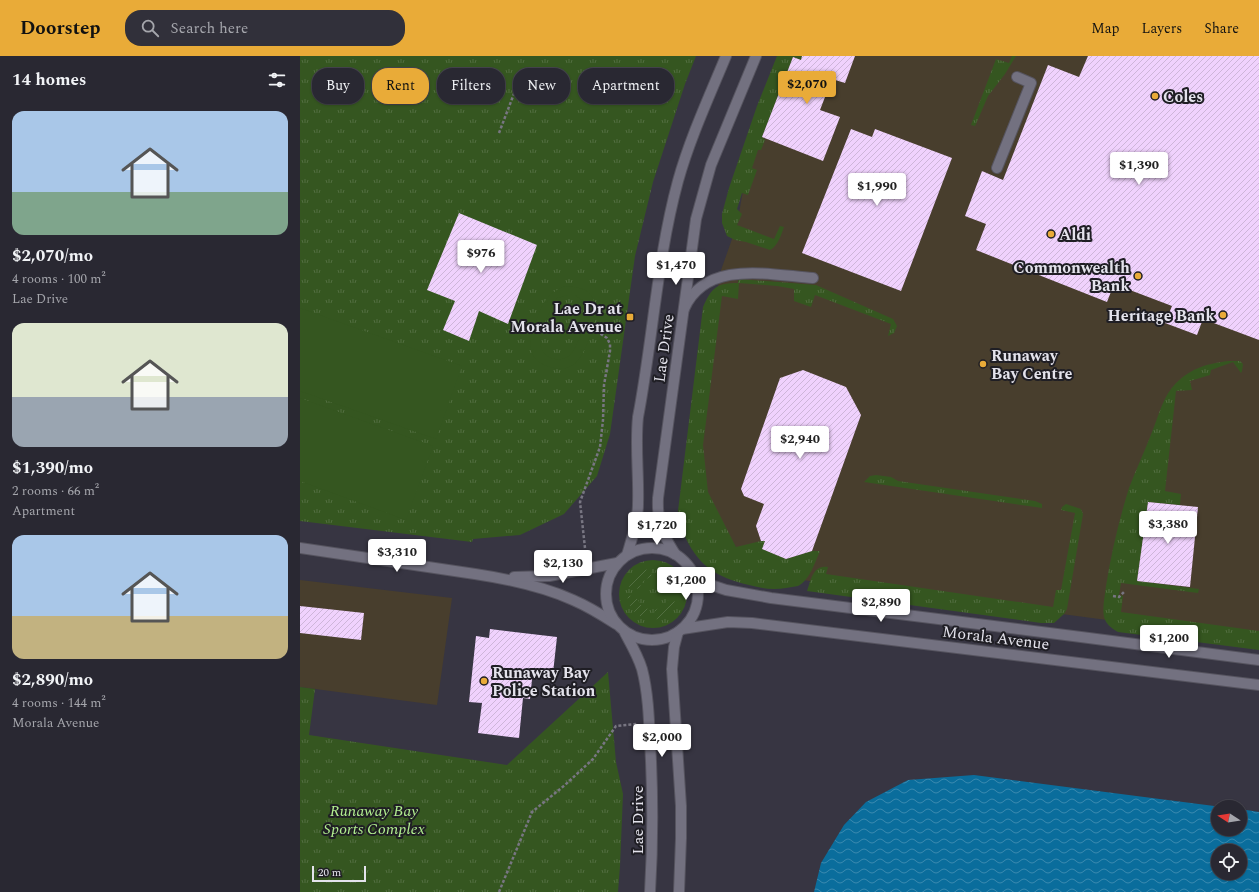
<!DOCTYPE html>
<meta charset="utf-8">
<style>
:root{--surface:#292832;--page:#31303a;--text:#f1f3f6;--muted:#a5a6ac;--line:#45444d;--accent:#e9ab38}
body{margin:0;font-family:Spectral,serif;background:var(--page);color:var(--text);height:100vh;display:flex;flex-direction:column;font-size:15px;white-space:nowrap}
*{box-sizing:border-box;margin:0}
p{font-size:13px;color:var(--muted)}
.icon{flex:none;width:22px;height:22px;fill:none;stroke:currentColor;stroke-width:2;stroke-linecap:round;stroke-linejoin:round}
.map{position:relative;flex:1;overflow:hidden}
.drawer{display:flex;flex-direction:column;background:var(--surface);width:300px}
.drawer>*{flex:none}
.banner{position:absolute;left:12px;top:12px;width:380px;height:36px;display:flex;gap:8px}
.needle{width:26px;rotate:282deg}
.fabs{position:absolute;left:911px;top:744px;display:grid;gap:8px}
.fabs a{display:grid;place-items:center;width:36px;height:36px;border-radius:50%;background:var(--surface);box-shadow:0 1px 3px #0004,0 0 0 1px var(--line);font-size:20px}
.scale{position:absolute;left:12px;bottom:10px;width:54px;box-sizing:border-box;padding-left:4px;border:2px solid #e4e3ec;border-top:0;font-size:11px;line-height:14px;white-space:nowrap;color:#e4e3ec;-webkit-text-stroke:3px #1f1e24;paint-order:stroke}
.price{position:absolute;translate:-50% -34px;padding:0 9px;border-radius:4px;background:#fff;color:#222;font-size:13px;line-height:26px;filter:drop-shadow(0 1px 2px #0008)}
.price::after{content:'';position:absolute;left:50%;top:24px;width:12px;height:9px;margin-left:-6px;background:inherit;clip-path:polygon(0 0,100% 0,50% 100%)}
.price.current{background:var(--accent);color:#111}
ul{padding:0;list-style:none}
li{display:grid;align-content:center;gap:8px;height:212px;padding:0 12px}
li span{display:grid;place-items:center;height:124px;border-radius:12px;color:#555}
li>.icon{margin-inline-start:auto}
span .icon{width:72px;height:72px;fill:#fffc;stroke-width:1}
li b{font-size:17px}
h2{display:flex;justify-content:space-between;align-items:center;height:48px;padding:0 12px;font-size:17px}
.chip{padding:0 14px;border-radius:16px;background:var(--surface);box-shadow:0 1px 3px #0004,0 0 0 1px var(--line);font-size:14px;line-height:36px}
.chip.current{background:var(--accent);color:#111}
header{display:flex;align-items:center;gap:24px;box-sizing:border-box;height:56px;padding:0 20px;background:var(--accent);color:#111}
header strong{font-size:19px}
nav{display:flex;gap:22px;margin-inline-start:auto;font-size:14px}
.search{width:280px;height:36px;background:var(--page);display:flex;align-items:center;gap:10px;box-sizing:border-box;padding:0 14px;border-radius:16px;color:var(--muted);font-size:15px}
main{display:flex;flex:1;min-height:0}
.map>svg:first-child{display:block}
</style>
<header>
<strong>Doorstep</strong>
<div class="search"><svg class="icon" aria-label="search" viewBox="0 0 24 24"><circle cx="10" cy="10" r="6"/><path d="M15 15l6 6"/></svg>Search here</div>
<nav><a>Map</a><a>Layers</a><a>Share</a></nav>
</header>
<main>
<section class="drawer">
<h2>14 homes<svg class="icon" aria-label="filters" viewBox="0 0 24 24"><path d="M4 7h16M4 17h16"/><circle cx="9" cy="7" r="2"/><circle cx="15" cy="17" r="2"/></svg></h2>
<ul>
<li><span style="background:linear-gradient(#a9c7e8 65%,#7fa58c 0)"><svg class="icon" aria-label="home" viewBox="0 0 24 24"><path d="M3 11l9-7 9 7M6 9v11h12V9"/></svg></span><div><b>$2,070/mo</b><p>4 rooms · 100 m²</p><p>Lae Drive</p></div></li>
<li><span style="background:linear-gradient(#dfe7d0 60%,#9aa5b1 0)"><svg class="icon" aria-label="home" viewBox="0 0 24 24"><path d="M3 11l9-7 9 7M6 9v11h12V9"/></svg></span><div><b>$1,390/mo</b><p>2 rooms · 66 m²</p><p>Apartment</p></div></li>
<li><span style="background:linear-gradient(#a9c7e8 65%,#c2b280 0)"><svg class="icon" aria-label="home" viewBox="0 0 24 24"><path d="M3 11l9-7 9 7M6 9v11h12V9"/></svg></span><div><b>$2,890/mo</b><p>4 rooms · 144 m²</p><p>Morala Avenue</p></div></li>
</ul>
</section>
<div class="map">
<svg width="959" height="836" viewBox="0 0 959 836">
<defs>
<pattern id="grass-tufts" width="24" height="20" patternUnits="userSpaceOnUse"><rect width="24" height="20" fill="#355620"/><path d="M3 7l-1-3M5 7V3M7 7l1-3M15 17l-1-3M17 17v-4M19 17l1-3" fill="none" stroke="#526e41"/></pattern>
<pattern id="garden-furrows" width="10" height="10" patternUnits="userSpaceOnUse"><rect width="10" height="10" fill="#355620"/><path d="M-1 1l2-2M0 10L10 0M9 11l2-2" fill="none" stroke="#526e41"/></pattern>
<pattern id="water-waves" width="16" height="10" patternUnits="userSpaceOnUse"><rect width="16" height="10" fill="#0a6d9c"/><path d="M0 5q4-4 8 0t8 0" fill="none" stroke="#3989af"/></pattern>
<pattern id="building-hatch" width="6" height="6" patternUnits="userSpaceOnUse"><rect width="6" height="6" fill="#f0d2fd"/><path d="M-1 1l2-2M0 6l6-6M5 7l2-2" fill="none" stroke="#ceb6d9"/></pattern>
</defs>
<rect width="100%" height="100%" fill="#373542"/>
<!-- commercial -->
<g fill="#483e2d">
<polygon points="489,0 959,0 959,584 502,524 436,491 400,435 397,385 420,217 437,169 447,111"/>
<polygon points="0,524 152,542 137,649 0,631"/>
</g>
<!-- grass -->
<g fill="url(#grass-tufts)">
<polygon points="0,0 396,0 385,28 353,126 335,200 310,378 297,420 264,458 220,479 173,483 172,486 0,465"/>
<path d="M477,0H502L501,4L493,1L462,81L465,84L461,94H458L452,112L457,114L448,139L442,137L437,153L442,158L437,169L474,183L480,170L484,171C481,179 478,190 470,194L446,186L435,184L427,180L422,167V158L429,132L457,50Z"/>
<polygon points="712,0 716,0 705,18 688,40 676,68 675,70 671,69 696,3 709,7"/>
<path d="M438,223L516,229L593,263L597,270L594,277L588,280L591,268L515,239L511,251L494,245V233L477,230L439,227L438,243L422,240L403,389L408,436L436,491L461,485H465L463,493L486,503L512,495H520C515,506 510,524 498,530C490,531 482,533 474,533C465,533 457,531 449,529C415,521 397,509 383,476C380,469 379,461 378,455L403,251C412,231 417,227 438,227Z"/>
<path d="M928,305H940L943,308L942,315L941,317L933,306L911,314L910,319L890,325L892,334L876,335L865,435L881,438L880,449L848,446L837,525L899,533L898,537L821,527L819,539L823,540L821,556L959,575V594L818,576C811,572 806,568 804,561C802,551 805,540 806,530C811,498 819,464 829,432C836,413 845,395 852,376C859,359 863,340 876,327C893,311 907,308 928,305Z"/>
<polygon points="576,419 591,421 598,425 735,445 742,448 742,452 564,426 570,420"/>
<path d="M766,448L781,453L783,458L767,553L764,558L754,567H741L507,535C511,524 513,508 528,511L526,518L753,551L756,534H761L775,457L761,454L762,451Z"/>
<circle cx="353" cy="538" r="34"/>
<polygon points="308,616 316,706 323,738 320,810 318,836 0,836 0,631 15,633 9,679 207,709"/>
</g>
<!-- garden -->
<g fill="url(#garden-furrows)">
<path d="M352,512L351,521C344,523 341,527 339,533L329,531C333,519 340,515 352,512Z"/>
<path d="M360,514C372,519 376,526 378,538L369,536L364,528L358,524Z"/>
<path d="M327,539L336,541L341,549L348,553L345,563C334,558 329,551 327,539Z"/>
<path d="M367,544L377,546C372,557 365,562 353,564L355,554L364,550Z"/>
</g>
<!-- pitch -->
<g fill="#355620" fill-rule="evenodd">
<path d="M263,231C299,228 300,253 290,280C284,297 276,317 254,312C226,306 227,287 236,265C243,248 245,239 263,231ZM268,239H275L285,246C286,248 287,251 287,254C288,264 276,294 269,300C264,304 257,304 251,302C229,292 247,263 253,247L257,242Z"/>
<polygon points="0,252 162,310 136,383 0,335"/>
<polygon points="0,342 133,390 106,464 0,425"/>
</g>
<!-- water -->
<path fill="url(#water-waves)" fill-rule="evenodd" d="M674,719L922,751H918V773H940V753L959,756V836H514L521,807L544,769L566,746L608,724ZM918,795H940V817H918Z"/>
<!-- building -->
<g fill="url(#building-hatch)">
<polygon points="502,0 555,0 545,27 532,23 520,54 540,61 523,105 462,81 493,1 501,4"/>
<polygon points="788,0 959,0 959,284 903,263 897,279 865,267 872,250 814,228 807,246 676,194 686,168 665,160 682,115 703,124 748,9 779,21"/>
<polygon points="551,73 572,81 575,73 652,102 601,235 502,197"/>
<polygon points="159,157 237,189 208,268 179,255 169,285 143,274 155,245 127,234"/>
<polygon points="503,314 546,331 561,359 512,495 486,503 462,493 465,485 461,485 456,470 464,448 444,440 441,433 480,322"/>
<polygon points="848,446 898,451 890,531 837,525"/>
<polygon points="0,550 64,557 61,584 0,577"/>
<polygon points="190,573 257,581 253,617 233,614 230,643 223,642 219,682 178,677 182,647 169,646 176,580 189,582"/>
</g>
<g fill="none" stroke-linecap="round" stroke-linejoin="round">
<!-- service casing -->
<g stroke="#56545f" stroke-width="12">
<g id="service">
<polyline points="697,112 731,27 717,21"/>
<path d="M384,253C406,203 470,219 513,222"/>
</g>
</g>
<!-- tertiary casing -->
<g stroke="#56545f" stroke-width="12">
<g id="tertiary">
<path d="M0,492L175,518C208,523 242,530 273,544C287,550 302,559 316,568"/>
<polyline points="214,521 249,520 317,507"/>
</g>
</g>
<!-- secondary casing -->
<g stroke="#56545f" stroke-width="12">
<g id="secondary">
<circle cx="352" cy="538" r="46"/>
<path d="M375,498C362,477 357,467 358,442L396,163L411,109L456,0"/>
<path d="M327,499C332,482 338,465 338,448C339,419 335,390 338,361C353,283 357,202 378,125C390,82 409,41 426,0"/>
<polyline points="393,517 414,530 426,534 471,542 781,581 959,604"/>
<polyline points="382,573 428,566 452,567 959,629"/>
<polyline points="378,576 374,591 372,613 381,750 381,782 379,836"/>
<path d="M325,577C331,588 338,600 342,613C348,636 349,662 350,686C353,736 353,786 350,836"/>
</g>
</g>
<!-- path -->
<g stroke="#787682" stroke-width="2.5" stroke-dasharray="3 2" stroke-linecap="butt">
<polyline points="199,77 215,35"/>
<polyline points="285,492 280,446 300,391 303,364 304,329 310,295 310,288 307,282 290,271"/>
<polyline points="813,540 819,541 825,535"/>
<polyline points="199,836 232,756 265,729 293,703 316,670 337,668"/>
</g>
<!-- service -->
<use href="#service" stroke="#737180" stroke-width="10"/>
<!-- tertiary -->
<use href="#tertiary" stroke="#737180" stroke-width="10"/>
<!-- secondary -->
<use href="#secondary" stroke="#737180" stroke-width="10"/>
</g>
<!-- markers -->
<g fill="#e9ab38" stroke="#1f1e24" stroke-width="1.5">
<circle cx="855" cy="40" r="4"/>
<circle cx="751" cy="178" r="4"/>
<circle cx="838" cy="220" r="4"/>
<circle cx="923" cy="259" r="4"/>
<rect x="326" y="257" width="8" height="8" rx="2"/>
<circle cx="683" cy="308" r="4"/>
<circle cx="184" cy="625" r="4"/>
</g>
<g text-anchor="middle" stroke-width="4" stroke-linejoin="round" paint-order="stroke">
<!-- poi labels -->
<g font-size="16" font-weight="bold" fill="#e4e3ec" stroke="#1f1e24" text-anchor="start">
<text x="863" y="46">Coles</text>
<text x="759" y="184">Aldi</text>
<text x="830" y="217" text-anchor="end">Commonwealth<tspan x="830" dy="18">Bank</tspan></text>
<text x="322" y="258" text-anchor="end">Lae Dr at<tspan x="322" dy="18">Morala Avenue</tspan></text>
<text x="915" y="265" text-anchor="end">Heritage Bank</text>
<text x="691" y="305">Runaway<tspan x="691" dy="18">Bay Centre</tspan></text>
<text x="192" y="622">Runaway Bay<tspan x="192" dy="18">Police Station</tspan></text>
</g>
<!-- street labels -->
<g font-size="16" fill="#e4e3ec" stroke="#1f1e24">
<text transform="translate(363 292) rotate(-82)" y="6">Lae Drive</text>
<text transform="translate(696 581) rotate(7)" y="6">Morala Avenue</text>
<text transform="translate(337 764) rotate(-90)" y="6">Lae Drive</text>
</g>
<!-- park labels -->
<g font-size="16" font-style="italic" fill="#b2ef90" stroke="#1f1e24">
<text x="74" y="760">Runaway Bay<tspan x="74" dy="18">Sports Complex</tspan></text>
</g>
</g>
</svg>
<div class="fabs">
<a><svg class="needle" viewBox="-14 -14 28 28"><path d="M0-13l5 13h-10z" fill="#e53935"/><path d="M0 13l5-13h-10z" fill="#a5a6ac"/></svg></a>
<a><svg class="icon" aria-label="locate" viewBox="0 0 24 24"><circle cx="12" cy="12" r="6"/><path d="M12 2v4M12 18v4M2 12h4M18 12h4"/></svg></a>
</div>
<div class="scale">20 m</div>
<b class="price current" style="left:507px;top:49px">$2,070</b>
<b class="price" style="left:839px;top:130px">$1,390</b>
<b class="price" style="left:577px;top:151px">$1,990</b>
<b class="price" style="left:181px;top:218px">$976</b>
<b class="price" style="left:376px;top:230px">$1,470</b>
<b class="price" style="left:500px;top:404px">$2,940</b>
<b class="price" style="left:868px;top:489px">$3,380</b>
<b class="price" style="left:357px;top:490px">$1,720</b>
<b class="price" style="left:97px;top:517px">$3,310</b>
<b class="price" style="left:263px;top:528px">$2,130</b>
<b class="price" style="left:386px;top:545px">$1,200</b>
<b class="price" style="left:581px;top:567px">$2,890</b>
<b class="price" style="left:869px;top:603px">$1,200</b>
<b class="price" style="left:362px;top:702px">$2,000</b>
<div class="banner">
<a class="chip">Buy</a>
<a class="chip current">Rent</a>
<a class="chip">Filters</a>
<a class="chip">New</a>
<a class="chip">Apartment</a>
</div>
</div>
</main>
